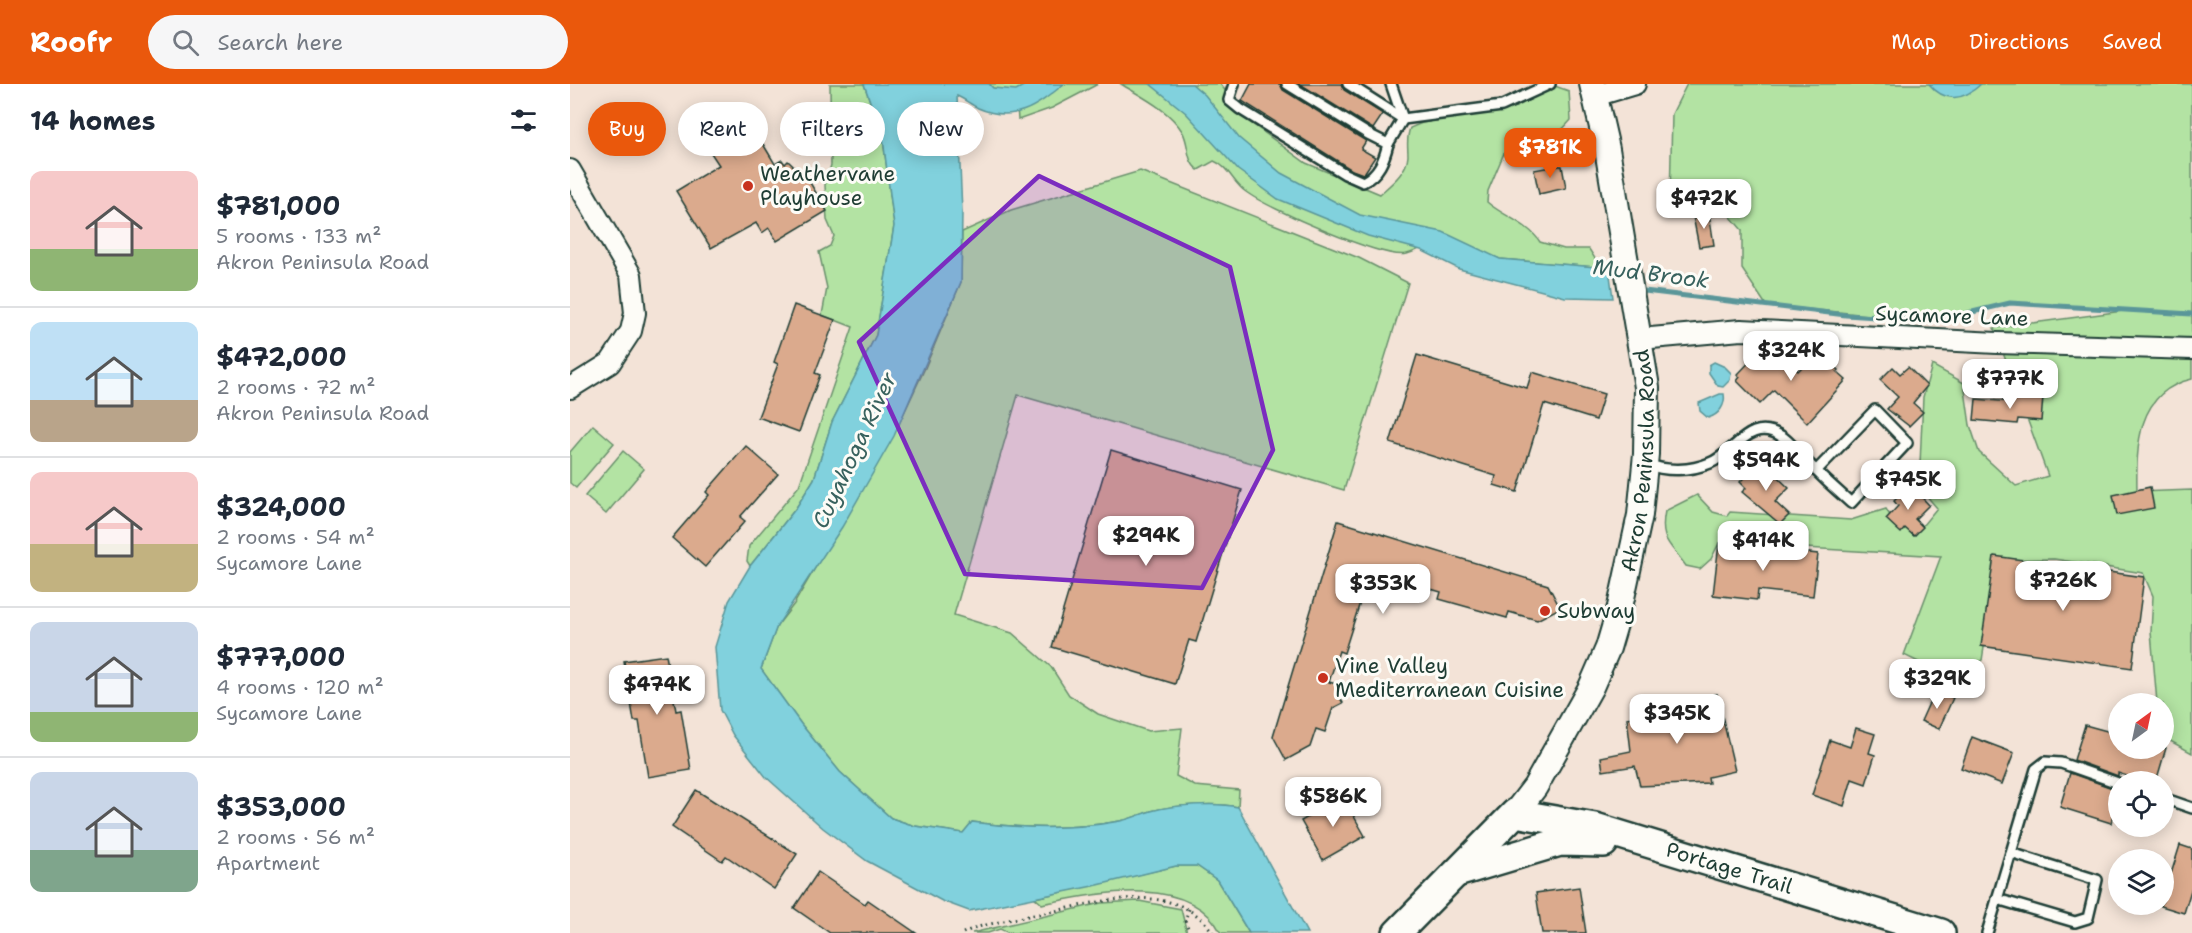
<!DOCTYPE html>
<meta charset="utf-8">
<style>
:root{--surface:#fff;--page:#f6f6f7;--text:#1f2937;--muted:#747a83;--line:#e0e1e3;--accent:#ea580c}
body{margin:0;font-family:"Shantell Sans",sans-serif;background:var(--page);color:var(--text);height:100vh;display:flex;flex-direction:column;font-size:22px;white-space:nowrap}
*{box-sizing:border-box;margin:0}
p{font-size:20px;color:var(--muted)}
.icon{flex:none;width:33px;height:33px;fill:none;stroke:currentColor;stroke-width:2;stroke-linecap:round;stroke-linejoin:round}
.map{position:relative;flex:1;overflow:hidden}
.sheet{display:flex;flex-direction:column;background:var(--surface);width:570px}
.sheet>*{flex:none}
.banner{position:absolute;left:18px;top:18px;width:570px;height:54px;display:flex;gap:12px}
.needle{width:39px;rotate:33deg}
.fabs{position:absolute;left:1538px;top:609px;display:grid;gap:12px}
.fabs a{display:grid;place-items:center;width:66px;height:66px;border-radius:50%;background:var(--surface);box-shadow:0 3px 15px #0003;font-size:30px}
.price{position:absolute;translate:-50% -51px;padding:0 14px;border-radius:12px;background:#fff;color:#222;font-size:20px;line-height:39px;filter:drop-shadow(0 2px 3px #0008)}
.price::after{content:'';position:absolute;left:50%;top:36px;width:18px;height:14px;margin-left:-9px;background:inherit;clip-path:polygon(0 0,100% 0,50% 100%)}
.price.active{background:var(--accent);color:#fff}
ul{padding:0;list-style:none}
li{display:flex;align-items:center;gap:18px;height:150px;padding:0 30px}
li+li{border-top:2px solid var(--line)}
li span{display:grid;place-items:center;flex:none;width:168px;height:120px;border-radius:12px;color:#555}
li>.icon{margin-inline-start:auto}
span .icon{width:72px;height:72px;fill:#fffc;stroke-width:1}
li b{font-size:26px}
h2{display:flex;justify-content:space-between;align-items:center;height:72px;padding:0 30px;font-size:26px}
.chip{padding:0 21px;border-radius:27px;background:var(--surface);box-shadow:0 3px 15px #0003;font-size:21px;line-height:54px}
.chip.active{background:var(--accent);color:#fff}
header{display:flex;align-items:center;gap:36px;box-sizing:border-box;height:84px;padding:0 30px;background:var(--accent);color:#fff}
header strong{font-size:28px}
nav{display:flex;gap:33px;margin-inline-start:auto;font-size:21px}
.search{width:420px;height:54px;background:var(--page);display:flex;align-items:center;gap:15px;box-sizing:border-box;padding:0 21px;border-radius:33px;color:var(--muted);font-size:22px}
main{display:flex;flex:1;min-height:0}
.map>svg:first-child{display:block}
</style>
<header>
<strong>Roofr</strong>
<div class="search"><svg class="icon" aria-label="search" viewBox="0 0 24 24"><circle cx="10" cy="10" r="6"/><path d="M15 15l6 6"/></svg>Search here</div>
<nav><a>Map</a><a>Directions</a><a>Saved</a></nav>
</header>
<main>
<section class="sheet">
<h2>14 homes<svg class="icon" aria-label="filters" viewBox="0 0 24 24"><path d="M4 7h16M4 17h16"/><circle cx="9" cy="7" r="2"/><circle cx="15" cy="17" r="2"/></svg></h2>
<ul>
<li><span style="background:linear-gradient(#f6c9c9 65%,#8fb573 0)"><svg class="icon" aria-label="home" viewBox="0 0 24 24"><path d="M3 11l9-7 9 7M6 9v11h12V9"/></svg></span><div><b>$781,000</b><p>5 rooms · 133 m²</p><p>Akron Peninsula Road</p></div></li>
<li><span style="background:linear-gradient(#bfe0f5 65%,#b9a48a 0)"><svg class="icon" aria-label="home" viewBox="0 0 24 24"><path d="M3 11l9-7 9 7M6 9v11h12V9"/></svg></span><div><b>$472,000</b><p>2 rooms · 72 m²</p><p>Akron Peninsula Road</p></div></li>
<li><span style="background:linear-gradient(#f6c9c9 60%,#c2b280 0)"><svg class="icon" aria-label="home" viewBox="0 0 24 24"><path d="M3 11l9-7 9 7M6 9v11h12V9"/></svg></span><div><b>$324,000</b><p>2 rooms · 54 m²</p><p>Sycamore Lane</p></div></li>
<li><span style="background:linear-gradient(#c9d6e8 75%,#8fb573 0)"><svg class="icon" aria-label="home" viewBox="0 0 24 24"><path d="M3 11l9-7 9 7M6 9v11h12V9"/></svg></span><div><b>$777,000</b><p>4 rooms · 120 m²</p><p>Sycamore Lane</p></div></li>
<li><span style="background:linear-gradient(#c9d6e8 65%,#7fa58c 0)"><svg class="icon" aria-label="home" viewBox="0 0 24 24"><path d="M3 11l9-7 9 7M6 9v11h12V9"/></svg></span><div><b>$353,000</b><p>2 rooms · 56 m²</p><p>Apartment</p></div></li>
</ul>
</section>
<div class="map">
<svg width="1622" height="849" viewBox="0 0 1622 849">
<rect width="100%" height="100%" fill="#f3e3d7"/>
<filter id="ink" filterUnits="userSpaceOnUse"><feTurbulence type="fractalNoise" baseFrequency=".0167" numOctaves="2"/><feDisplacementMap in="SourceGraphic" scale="12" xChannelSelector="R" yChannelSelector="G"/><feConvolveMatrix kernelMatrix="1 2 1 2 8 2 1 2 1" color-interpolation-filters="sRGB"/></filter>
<g filter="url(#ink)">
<!-- green -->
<g fill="#b3e3a3" stroke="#69906c" stroke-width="1.5">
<polygon points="260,0 294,0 313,55 324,142 306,251 262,338 244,395 226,424 180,482 177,477 179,462 229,402 283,243 252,231 257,204 249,168 260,162 264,152 257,136 255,101 261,81"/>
<polygon points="419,0 528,0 482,24 448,36 446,7 423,4"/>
<path d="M551,0H650L681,39L736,79L810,110C821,100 837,88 838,72C838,61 836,55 840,44L852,39L946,23L985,2L999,7L1001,36L990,48L954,57L934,69L918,107L917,118C934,133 958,139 970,158L994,165H1019L1026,176L1024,183L930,175L870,154C860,159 848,167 837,170C814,176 697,124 676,108C663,99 659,83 644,77L628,86C615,76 620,60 612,47C599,26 572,13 551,0Z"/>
<path d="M1117,0H1622V295C1567,307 1566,362 1567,408L1622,406V669L1593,653V620L1587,619L1581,548L1583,512L1573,489L1484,475L1428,476L1412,576L1387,597L1334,571L1371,472L1149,459L1141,475L1130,485L1116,482C1100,459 1089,457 1095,427L1127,411L1143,428L1157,432L1160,428L1281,436L1316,425L1328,444H1335L1344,452L1367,424L1349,403L1353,313L1362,281L1394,299L1400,341L1409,368L1446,402L1478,392L1424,244L1553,227L1440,219L1394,230L1351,236L1196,221L1172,185V146L1150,120L1100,115L1102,30Z"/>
<path d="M570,87L789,174L838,199L774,406L448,311L384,531L442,549L481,583L499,611L528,630L578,647L612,644L606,692L625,702L669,706L668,723C647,718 602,721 581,727C571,730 561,735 550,737C501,746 451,745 402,738L393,749L345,742L321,734L270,688L231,640L191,585L207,542L224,520L329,340L355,284L391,198L392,148L441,126Z"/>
<polygon points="23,341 44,359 6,404 0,399 0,368"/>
<polygon points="53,367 74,385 36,430 15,412"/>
<path d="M606,782H627L647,796L679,849H651C620,788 524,810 472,820L465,814Z"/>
<polygon points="569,817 611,825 617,849 439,849 430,845 418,849 402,849 531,819"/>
</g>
<!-- water -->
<g fill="#81d1dd" stroke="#5a9699" stroke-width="1.5">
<path d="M294,0H419L423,4L446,6L457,0H494C467,22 444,40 408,24C400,20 394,15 387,12L392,128L391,198L324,352L272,443L207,542L191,585L231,640L270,688L321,734L345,742L393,749L402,738C451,745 501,746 550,737C561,735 571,730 581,727C602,721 647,718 668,723L737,849H679L647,796L627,782H606L528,801L399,827L372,817L297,777L253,744L196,693L163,651L150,626L145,563L159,517L180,482L226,424L244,395L262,338L306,251L324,142L313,55Z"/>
<polygon points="580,0 622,0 635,11 669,54 711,89 790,131 873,148 930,175 1039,184 1043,214 995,213 889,185 851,166 798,152 708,115 668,86 616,29"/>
<path d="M1359,0H1411C1393,17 1375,19 1359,0Z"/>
<polygon points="1144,278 1155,283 1161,289 1160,296 1153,303 1148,302 1139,289 1139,281"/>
<path d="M1150,310H1154C1156,321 1149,331 1138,334L1130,327L1129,319Z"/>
</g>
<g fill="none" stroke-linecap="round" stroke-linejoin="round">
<!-- stream -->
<polyline stroke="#5a9699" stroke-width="5" points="1066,206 1276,231 1351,236 1394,230 1440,219 1622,230"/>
</g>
<!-- building -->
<g fill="#dbaa8d" stroke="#1f3d34" stroke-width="1.5">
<polygon points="681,0 710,0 713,6 796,57 791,65 805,73 795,88 793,90 782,86 672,17"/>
<polygon points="730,0 771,0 774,6 813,30 803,45"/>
<polygon points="180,45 187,56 190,55 205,80 212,76 215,80 218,77 239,97 257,127 207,157 199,144 192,149 186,139 141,164 106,107 149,81 141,69"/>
<polygon points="986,82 992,82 996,104 969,110 964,86"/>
<polygon points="1139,129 1144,161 1129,163 1123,132"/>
<polygon points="224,221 265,236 245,289 250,291 229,348 188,333 208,280 204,278"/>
<polygon points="1192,265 1200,273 1207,266 1228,287 1237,278 1243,284 1254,273 1269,286 1267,288 1276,296 1237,339 1204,306 1190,320 1167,297 1170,293 1167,291"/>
<polygon points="847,271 957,304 962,288 1034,310 1026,336 974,320 947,408 924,401 926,392 820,359"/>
<polygon points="1323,283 1330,290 1338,283 1357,302 1343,319 1353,328 1339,342 1317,325 1328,313 1310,296"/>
<polygon points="1442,311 1473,313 1471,337 1448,335 1447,340 1404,336 1406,315 1442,318"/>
<polygon points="176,362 208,390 170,433 175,437 135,483 102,454 139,411 136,408"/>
<polygon points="541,366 672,406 626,558 619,556 605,600 482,563"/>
<polygon points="1196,382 1219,404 1205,418 1219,431 1210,440 1172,408 1176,404 1170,398 1182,385 1188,390"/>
<polygon points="1340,401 1359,421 1345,435 1353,443 1344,452 1335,444 1331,449 1316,435 1328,422 1324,417"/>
<polygon points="1580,403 1584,424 1547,431 1543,411"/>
<polygon points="768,437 978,501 990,524 967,536 939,528 937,534 869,515 871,508 800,487 774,569 769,567 759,598 770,601 767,609 773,619 763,624 755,648 746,645 740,663 716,676 703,652"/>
<polygon points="1149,459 1248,470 1243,512 1188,506 1187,516 1143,511"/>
<polygon points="1424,472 1574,493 1562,584 1411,562"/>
<polygon points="96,571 106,627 111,626 121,686 78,693 69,637 64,637 54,577"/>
<polygon points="1365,606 1383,614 1369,645 1351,637"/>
<polygon points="1147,610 1165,687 1138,693 1139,699 1070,702 1065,682 1033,687 1031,673 1061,667 1057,634 1090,629 1088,622"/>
<polygon points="1515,641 1548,650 1548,664 1596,664 1586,698 1575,698 1548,689 1548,692 1504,676"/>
<polygon points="1286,644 1305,650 1299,669 1305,671 1296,700 1282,695 1274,722 1242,711 1260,656 1280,663"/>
<polygon points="1402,653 1444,669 1432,700 1391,684"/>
<polygon points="1500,689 1548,706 1541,739 1490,723"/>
<polygon points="126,706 227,770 204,805 156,772 152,777 102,743"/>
<polygon points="773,713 795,752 753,776 731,737"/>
<polygon points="1610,761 1622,765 1622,803 1614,829 1591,822"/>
<polygon points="248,788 295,820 298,816 346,849 260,849 224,824"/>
<polygon points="1009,803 1016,849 972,849 966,809"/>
</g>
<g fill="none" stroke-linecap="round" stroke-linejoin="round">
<!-- service casing -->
<g stroke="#1f3d34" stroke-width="14">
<g id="service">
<path d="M664,0L659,16L670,25L775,90L793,98C809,90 814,76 818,60"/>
<polyline points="717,0 798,50 818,60 833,35"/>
<polyline points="778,0 833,35 932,22 980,0"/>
<polyline points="821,0 833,35"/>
<path d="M1077,380C1096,388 1121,387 1140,379C1165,369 1180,332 1211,352C1220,357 1227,368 1234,375C1249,390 1265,405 1281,419L1337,359L1305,326L1246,387"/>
<polyline points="1593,714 1622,724"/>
<polyline points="1427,815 1505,838 1518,834 1527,796 1441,769"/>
<polyline points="1417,849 1466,685 1475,678 1491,679 1548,699"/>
</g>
</g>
<!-- minor casing -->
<g stroke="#1f3d34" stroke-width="24">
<g id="minor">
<polyline points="1025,12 1065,0"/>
<polyline points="0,86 61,191 65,229 61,247 40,279 0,304"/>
<polyline points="1070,255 1171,246 1427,259 1622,265"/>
</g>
</g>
<!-- tertiary casing -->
<g stroke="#1f3d34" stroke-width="28">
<g id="tertiary">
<path id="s1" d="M945,729L965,703L1021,603L1038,564L1050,523L1070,431L1076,370L1077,303L1037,65L1022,0"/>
</g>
</g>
<!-- secondary casing -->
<g stroke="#1f3d34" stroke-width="32">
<g id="secondary">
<polyline points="890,788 990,758 1034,759"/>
<path id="s2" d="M827,849L945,729L1025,743L1371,849"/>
</g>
</g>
<!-- path -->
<g stroke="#1f3d34" stroke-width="3" stroke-dasharray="1.5 4.5" stroke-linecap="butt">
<polyline points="619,825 615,836 620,849"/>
<path d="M393,849L404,844C431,837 458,832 485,827C535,816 609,797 643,849"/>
</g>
<!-- service -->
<use href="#service" stroke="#fdfcf7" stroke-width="9"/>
<!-- minor -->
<use href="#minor" stroke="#fdfcf7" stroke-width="20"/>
<!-- tertiary -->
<use href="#tertiary" stroke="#fdfcf7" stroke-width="24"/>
<!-- secondary -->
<use href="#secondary" stroke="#fdfcf7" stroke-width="27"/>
</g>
</g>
<!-- marked area -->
<path fill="#7b2cbf" fill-opacity="0.2" stroke="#7b2cbf" stroke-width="4.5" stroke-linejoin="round" d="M469,92L660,183L703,366L632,504L395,490L289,258Z"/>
<!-- markers -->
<g fill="#c8321e" stroke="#fdfcf7" stroke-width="2">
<circle cx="178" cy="102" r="6"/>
<circle cx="975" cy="527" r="6"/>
<circle cx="753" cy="594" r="6"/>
</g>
<g text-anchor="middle" stroke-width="6" stroke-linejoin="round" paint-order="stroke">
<!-- poi labels -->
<g font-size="21" fill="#1f3d34" stroke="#fdfcf7" text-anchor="start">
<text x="190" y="97">Weathervane<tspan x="190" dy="24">Playhouse</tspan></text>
<text x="987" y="534">Subway</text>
<text x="765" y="589">Vine Valley<tspan x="765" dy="24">Mediterranean Cuisine</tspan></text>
</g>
<!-- street labels -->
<g font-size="21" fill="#1f3d34" stroke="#fdfcf7">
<text transform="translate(1382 232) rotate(2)" y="7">Sycamore Lane</text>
<text dy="7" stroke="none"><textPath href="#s1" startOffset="381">Akron Peninsula Road</textPath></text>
<text dy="7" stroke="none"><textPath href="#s2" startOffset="390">Portage Trail</textPath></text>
</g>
<!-- water labels -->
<g font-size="22" font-style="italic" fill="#38625e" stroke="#fdfcf7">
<text transform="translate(1081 189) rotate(7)" y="8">Mud Brook</text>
<text transform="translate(284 366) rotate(-65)" y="8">Cuyahoga River</text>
</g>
</g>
</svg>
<div class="fabs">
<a><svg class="needle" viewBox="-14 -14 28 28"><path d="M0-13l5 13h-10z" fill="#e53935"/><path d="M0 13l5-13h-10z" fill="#747a83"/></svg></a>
<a><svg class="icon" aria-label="locate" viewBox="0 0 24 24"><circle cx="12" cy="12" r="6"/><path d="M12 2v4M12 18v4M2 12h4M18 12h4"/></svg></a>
<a><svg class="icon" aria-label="layers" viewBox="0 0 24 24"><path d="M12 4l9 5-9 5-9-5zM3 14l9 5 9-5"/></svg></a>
</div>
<b class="price active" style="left:980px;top:95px">$781K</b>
<b class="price" style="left:1134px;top:146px">$472K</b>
<b class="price" style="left:1221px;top:298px">$324K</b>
<b class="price" style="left:1440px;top:326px">$777K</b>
<b class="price" style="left:1196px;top:408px">$594K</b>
<b class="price" style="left:1338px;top:427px">$745K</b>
<b class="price" style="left:576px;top:483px">$294K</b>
<b class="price" style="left:1193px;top:488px">$414K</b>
<b class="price" style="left:1493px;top:528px">$726K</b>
<b class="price" style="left:813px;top:531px">$353K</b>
<b class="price" style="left:1367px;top:626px">$329K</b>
<b class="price" style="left:87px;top:632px">$474K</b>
<b class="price" style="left:1107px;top:661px">$345K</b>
<b class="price" style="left:763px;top:744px">$586K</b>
<div class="banner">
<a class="chip active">Buy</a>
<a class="chip">Rent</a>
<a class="chip">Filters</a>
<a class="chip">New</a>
</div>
</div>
</main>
